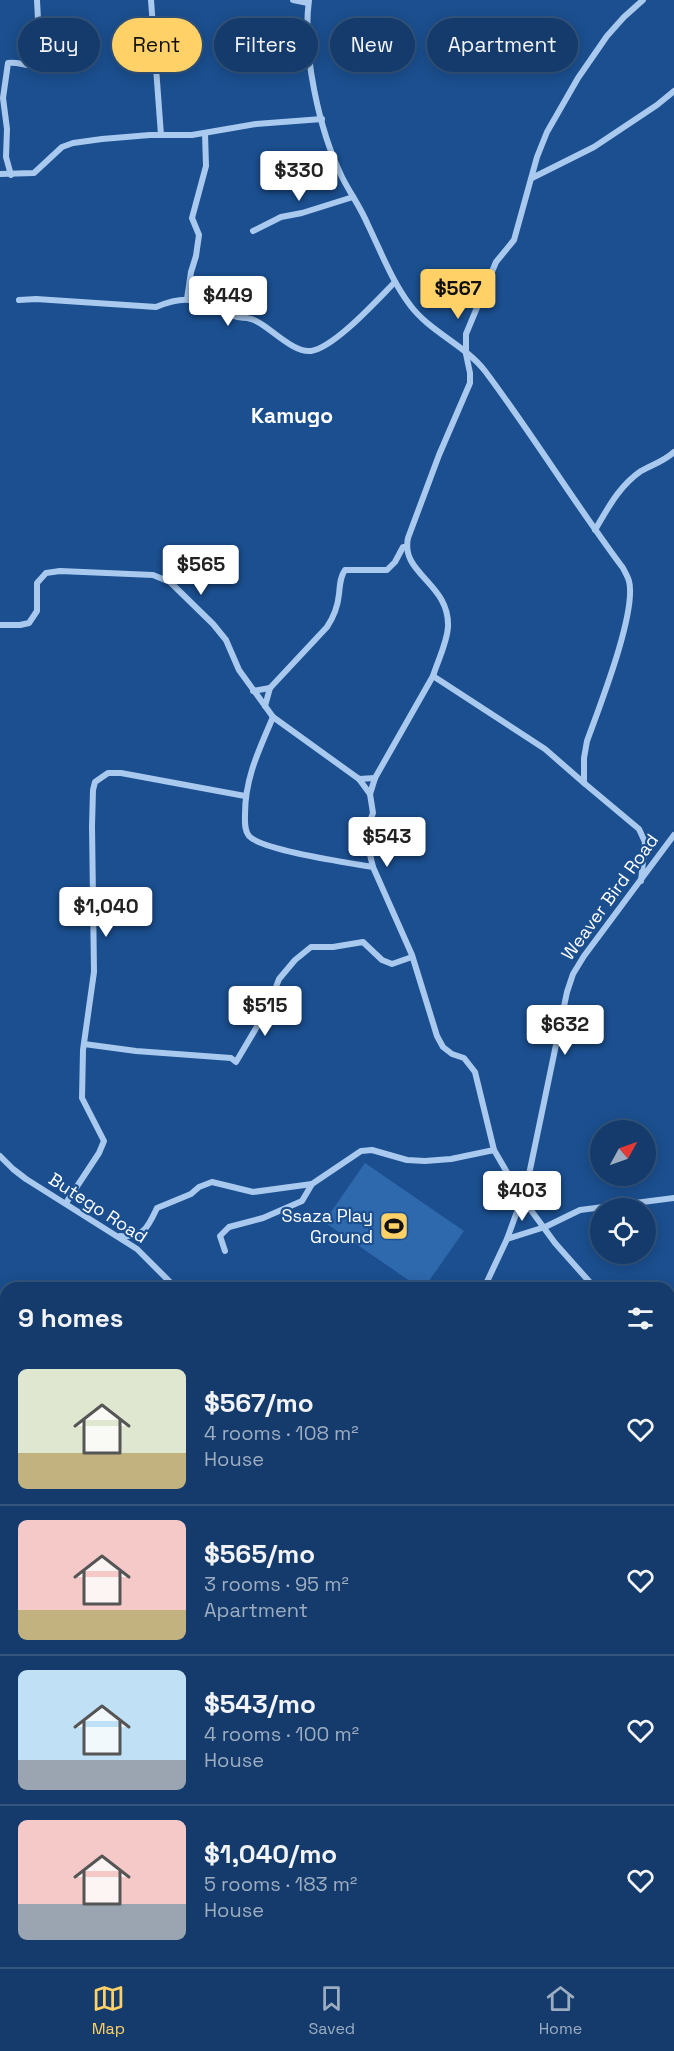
<!DOCTYPE html>
<meta charset="utf-8">
<style>
:root{--surface:#143b6b;--page:#1d4271;--text:#f1f3f6;--muted:#9dadc1;--line:#33557e;--accent:#ffd166}
body{margin:0;font-family:"Space Grotesk",sans-serif;background:var(--page);color:var(--text);height:100vh;display:flex;flex-direction:column;font-size:22px;white-space:nowrap}
*{box-sizing:border-box;margin:0}
p{font-size:20px;color:var(--muted)}
.icon{flex:none;width:33px;height:33px;fill:none;stroke:currentColor;stroke-width:2;stroke-linecap:round;stroke-linejoin:round}
.map{position:relative;flex:1;overflow:hidden}
.details{position:absolute;left:0px;top:1282px;width:675px;height:686px;display:flex;flex-direction:column;background:var(--surface);border-radius:18px 18px 0 0;box-shadow:0 3px 15px #0003,0 0 0 2px var(--line)}
.details>*{flex:none}
.banner{position:absolute;left:18px;top:18px;width:639px;height:54px;display:flex;gap:12px}
.needle{width:39px;rotate:50deg}
.tools{position:absolute;left:590px;top:1120px;display:grid;gap:12px}
.tools a{display:grid;place-items:center;width:66px;height:66px;border-radius:50%;background:var(--surface);box-shadow:0 3px 15px #0003,0 0 0 2px var(--line);font-size:30px}
.price{position:absolute;translate:-50% -51px;padding:0 14px;border-radius:6px;background:#fff;color:#222;font-size:20px;line-height:39px;filter:drop-shadow(0 2px 3px #0008)}
.price::after{content:'';position:absolute;left:50%;top:36px;width:18px;height:14px;margin-left:-9px;background:inherit;clip-path:polygon(0 0,100% 0,50% 100%)}
.price.selected{background:var(--accent);color:#111}
ul{padding:0;list-style:none}
li{display:flex;align-items:center;gap:18px;height:150px;padding:0 18px}
li+li{border-top:2px solid var(--line)}
li span{display:grid;place-items:center;flex:none;width:168px;height:120px;border-radius:9px;color:#555}
li>.icon{margin-inline-start:auto}
span .icon{width:72px;height:72px;fill:#fffc;stroke-width:1}
li b{font-size:26px}
h2{display:flex;justify-content:space-between;align-items:center;height:72px;padding:0 18px;font-size:26px}
.tag{padding:0 21px;border-radius:27px;background:var(--surface);box-shadow:0 3px 15px #0003,0 0 0 2px var(--line);font-size:21px;line-height:54px}
.tag.selected{background:var(--accent);color:#111}
.dock{display:flex;justify-content:space-around;align-items:center;height:84px;border-top:2px solid var(--line);background:var(--surface);font-size:16px;color:var(--muted)}
.dock a{display:grid;justify-items:center;gap:3px}
.dock .selected{color:var(--accent)}
.map>svg:first-child{display:block}
</style>
<div class="map">
<svg width="674" height="1967" viewBox="0 0 674 1967">
<rect width="100%" height="100%" fill="#1b4f8f"/>
<!-- garden -->
<polygon fill="#2e69ad" points="365,1163 464,1231 424,1288 420,1288 324,1222"/>
<g fill="none" stroke-linecap="round" stroke-linejoin="round">
<!-- minor -->
<g stroke="#a9c9ee" stroke-width="6">
<polyline points="151,0 161,135"/>
<polyline points="293,0 308,3"/>
<path d="M309,0C302,52 319,130 342,177C350,193 361,208 368,225C381,252 392,281 410,305C430,332 465,345 485,371C533,435 575,504 623,568C625,572 628,577 629,581C637,612 599,708 587,741L584,758V783L639,829L645,842L641,881"/>
<polyline points="0,174 34,173 62,147 73,143 102,139 150,135 192,135 256,124 322,119"/>
<path d="M11,175L6,157L7,129L3,98L8,63C18,61 26,67 35,65L32,52L39,39L37,0"/>
<polyline points="532,178 594,147 657,105 674,91"/>
<polyline points="253,231 281,217 302,213 353,197"/>
<polyline points="187,299 191,272 196,256 199,235 192,218 206,166 205,133"/>
<path d="M19,300L36,299L156,307C195,291 200,305 234,316C241,319 248,316 256,321C271,328 293,353 311,351C335,347 377,300 395,282"/>
<path d="M595,530C608,508 619,486 641,471C653,464 663,462 674,452"/>
<polyline points="0,625 20,625 29,623 37,611 37,583 46,573 60,571 153,575 170,582 213,624 226,640 239,670 273,717 359,779 375,778"/>
<path d="M433,676C438,660 447,643 448,627C450,583 400,574 408,538L439,455L470,383V373L466,354V334L496,262L514,240L537,157L547,132L578,78L607,36L624,17L643,0"/>
<path d="M253,691L270,688L327,627C333,618 338,605 339,594C340,585 340,577 345,570H387L395,562L403,547H406"/>
<polyline points="265,706 270,688"/>
<path d="M273,717C259,750 245,778 245,814C245,821 244,830 249,836C263,851 350,863 373,867"/>
<polyline points="359,779 370,794"/>
<polyline points="584,783 545,749 433,676 375,778 370,794 373,813 370,821 364,830 373,867 412,955 437,1036 443,1047 452,1054 464,1058 475,1072 494,1150 522,1198 555,1243 595,1288"/>
<polyline points="84,1044 136,1051 231,1058 236,1062 268,1008 279,979 295,960 311,947 333,947 363,942 382,960 392,964 412,957"/>
<polyline points="0,1156 13,1169 26,1179 137,1249 176,1288"/>
<polyline points="66,1203 99,1153 104,1141 82,1098 83,1050 94,972 92,826 93,790 95,782 108,773 121,773 245,796"/>
<path d="M120,1236C144,1238 148,1227 157,1208L191,1194L199,1187L212,1182L253,1192L312,1184"/>
<polyline points="507,1239 545,1227 580,1210 674,1198"/>
<polyline points="225,1251 220,1236 229,1227 263,1218 302,1201 312,1184 361,1151 372,1150 407,1160 425,1161 451,1159 494,1150"/>
<polyline points="484,1288 507,1239 527,1184 567,992 573,974 584,956 674,835"/>
<polyline points="669,1374 674,1380"/>
<polyline points="669,1540 674,1538"/>
<polyline points="669,1708 674,1712"/>
<polyline points="0,1787 6,1800"/>
<polyline points="0,1807 6,1805"/>
<polyline points="669,1923 674,1924"/>
</g>
<!-- trunk -->
<g stroke="#f8faff" stroke-width="15">
<polyline points="669,1626 674,1625"/>
<polyline points="0,1679 6,1676"/>
</g>
</g>
<!-- icons -->
<defs>
<g id="stadium-square" transform="scale(1.5)"><rect x="-9" y="-9" width="18" height="18" rx="4" fill="#ffd166" stroke="#1b4f8f"/><path d="M0-5a6.5 5 0 1 0 0 10a6.5 5 0 1 0 0-10ZM-3.5-1.8h7v3.6h-7Z" fill="#111"/></g>
</defs>
<g fill-rule="evenodd">
<use href="#stadium-square" x="394" y="1226"/>
</g>
<g text-anchor="middle" stroke-width="4.5" stroke-linejoin="round" paint-order="stroke">
<!-- street labels -->
<g font-size="18" fill="#fff" stroke="#1b4f8f">
<text transform="translate(610 897) rotate(-54)" y="6">Weaver Bird Road</text>
<text transform="translate(98 1208) rotate(33)" y="6">Butego Road</text>
</g>
<!-- poi labels -->
<g font-size="18" fill="#fff" stroke="#1b4f8f" text-anchor="end">
<text x="373" y="1222">Ssaza Play<tspan x="373" dy="21">Ground</tspan></text>
</g>
<!-- quarter labels -->
<g font-size="21" font-weight="bold" fill="#fff" stroke="#1b4f8f">
<text x="292" y="423">Kamugo</text>
</g>
</g>
</svg>
<div class="tools">
<a><svg class="needle" viewBox="-14 -14 28 28"><path d="M0-13l5 13h-10z" fill="#e53935"/><path d="M0 13l5-13h-10z" fill="#9dadc1"/></svg></a>
<a><svg class="icon" aria-label="locate" viewBox="0 0 24 24"><circle cx="12" cy="12" r="6"/><path d="M12 2v4M12 18v4M2 12h4M18 12h4"/></svg></a>
</div>
<b class="price" style="left:299px;top:202px">$330</b>
<b class="price selected" style="left:458px;top:320px">$567</b>
<b class="price" style="left:228px;top:327px">$449</b>
<b class="price" style="left:201px;top:596px">$565</b>
<b class="price" style="left:387px;top:868px">$543</b>
<b class="price" style="left:106px;top:938px">$1,040</b>
<b class="price" style="left:265px;top:1037px">$515</b>
<b class="price" style="left:565px;top:1056px">$632</b>
<b class="price" style="left:522px;top:1222px">$403</b>
<div class="banner">
<a class="tag">Buy</a>
<a class="tag selected">Rent</a>
<a class="tag">Filters</a>
<a class="tag">New</a>
<a class="tag">Apartment</a>
</div>
<section class="details">
<h2>9 homes<svg class="icon" aria-label="filters" viewBox="0 0 24 24"><path d="M4 7h16M4 17h16"/><circle cx="9" cy="7" r="2"/><circle cx="15" cy="17" r="2"/></svg></h2>
<ul>
<li><span style="background:linear-gradient(#dfe7d0 70%,#c2b280 0)"><svg class="icon" aria-label="home" viewBox="0 0 24 24"><path d="M3 11l9-7 9 7M6 9v11h12V9"/></svg></span><div><b>$567/mo</b><p>4 rooms · 108 m²</p><p>House</p></div><svg class="icon" aria-label="heart" viewBox="0 0 24 24"><path d="M12 20l-8-8c-3-5 5-10 8-4 3-6 11-1 8 4z"/></svg></li>
<li><span style="background:linear-gradient(#f6c9c9 75%,#c2b280 0)"><svg class="icon" aria-label="home" viewBox="0 0 24 24"><path d="M3 11l9-7 9 7M6 9v11h12V9"/></svg></span><div><b>$565/mo</b><p>3 rooms · 95 m²</p><p>Apartment</p></div><svg class="icon" aria-label="heart" viewBox="0 0 24 24"><path d="M12 20l-8-8c-3-5 5-10 8-4 3-6 11-1 8 4z"/></svg></li>
<li><span style="background:linear-gradient(#bfe0f5 75%,#9aa5b1 0)"><svg class="icon" aria-label="home" viewBox="0 0 24 24"><path d="M3 11l9-7 9 7M6 9v11h12V9"/></svg></span><div><b>$543/mo</b><p>4 rooms · 100 m²</p><p>House</p></div><svg class="icon" aria-label="heart" viewBox="0 0 24 24"><path d="M12 20l-8-8c-3-5 5-10 8-4 3-6 11-1 8 4z"/></svg></li>
<li><span style="background:linear-gradient(#f6c9c9 70%,#9aa5b1 0)"><svg class="icon" aria-label="home" viewBox="0 0 24 24"><path d="M3 11l9-7 9 7M6 9v11h12V9"/></svg></span><div><b>$1,040/mo</b><p>5 rooms · 183 m²</p><p>House</p></div><svg class="icon" aria-label="heart" viewBox="0 0 24 24"><path d="M12 20l-8-8c-3-5 5-10 8-4 3-6 11-1 8 4z"/></svg></li>
</ul>
</section>
</div>
<nav class="dock">
<a class="selected"><svg class="icon" aria-label="map" viewBox="0 0 24 24"><path d="M3 6l6-2 6 2 6-2v14l-6 2-6-2-6 2zM9 4v14M15 6v14"/></svg>Map</a>
<a><svg class="icon" aria-label="saved" viewBox="0 0 24 24"><path d="M7 4h10v16l-5-4-5 4z"/></svg>Saved</a>
<a><svg class="icon" aria-label="home" viewBox="0 0 24 24"><path d="M3 11l9-7 9 7M6 9v11h12V9"/></svg>Home</a>
</nav>
